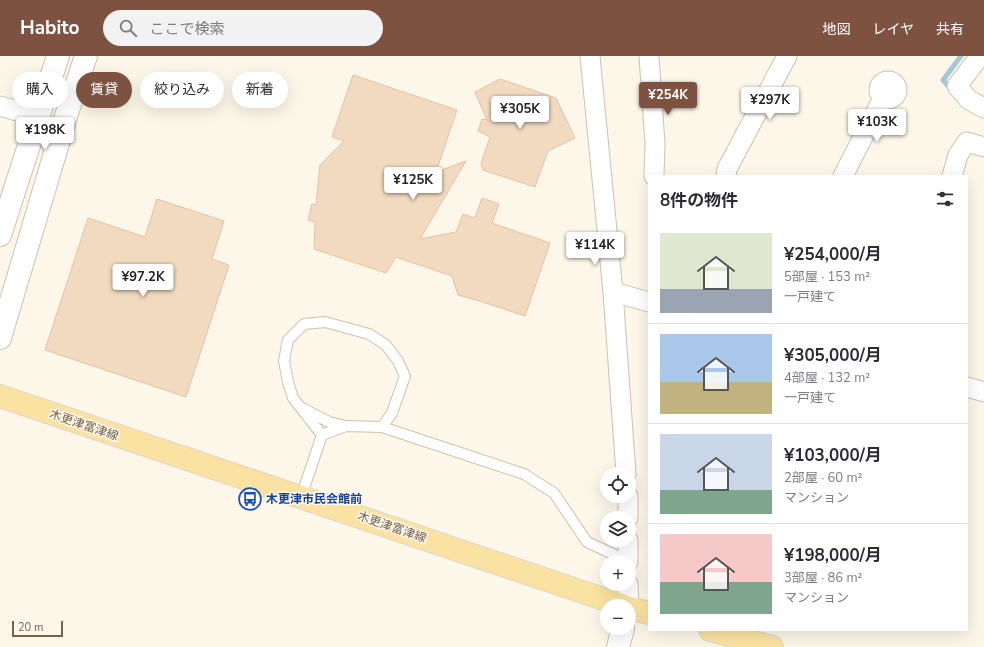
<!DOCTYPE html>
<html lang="ja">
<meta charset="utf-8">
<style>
:root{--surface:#fff;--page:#f2f2f3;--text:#2b2b33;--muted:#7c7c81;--line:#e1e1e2;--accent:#7e5240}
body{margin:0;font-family:"Nunito Sans","Noto Sans JP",sans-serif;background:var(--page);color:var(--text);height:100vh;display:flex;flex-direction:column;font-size:15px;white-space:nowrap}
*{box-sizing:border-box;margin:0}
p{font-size:13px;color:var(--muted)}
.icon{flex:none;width:22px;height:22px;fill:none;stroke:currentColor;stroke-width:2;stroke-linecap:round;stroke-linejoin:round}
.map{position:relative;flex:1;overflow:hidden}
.drawer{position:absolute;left:648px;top:119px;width:320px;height:456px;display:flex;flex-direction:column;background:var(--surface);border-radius:0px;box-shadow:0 4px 16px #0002}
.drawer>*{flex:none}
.guide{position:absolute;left:12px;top:16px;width:380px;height:36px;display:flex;gap:8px}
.buttons{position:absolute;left:600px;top:411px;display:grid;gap:8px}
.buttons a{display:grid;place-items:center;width:36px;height:36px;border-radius:50%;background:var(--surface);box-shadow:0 4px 16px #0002;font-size:20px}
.scale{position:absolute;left:12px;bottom:10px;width:51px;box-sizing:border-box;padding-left:4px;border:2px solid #77604c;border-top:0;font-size:11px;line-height:14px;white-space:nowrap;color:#77604c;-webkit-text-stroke:3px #fffaef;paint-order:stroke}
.price{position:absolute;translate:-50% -34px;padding:0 9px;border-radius:4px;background:#fff;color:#222;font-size:13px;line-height:26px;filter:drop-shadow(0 1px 2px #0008)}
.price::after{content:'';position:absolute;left:50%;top:24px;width:12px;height:9px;margin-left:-6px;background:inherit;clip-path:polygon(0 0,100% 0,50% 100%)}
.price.on{background:var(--accent);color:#fff}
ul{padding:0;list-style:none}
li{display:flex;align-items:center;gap:12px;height:100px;padding:0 12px}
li+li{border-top:1px solid var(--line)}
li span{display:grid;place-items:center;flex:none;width:112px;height:80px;border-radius:0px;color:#555}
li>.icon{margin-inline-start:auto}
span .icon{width:48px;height:48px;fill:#fffc;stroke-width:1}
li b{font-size:17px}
h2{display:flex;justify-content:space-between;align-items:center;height:48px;padding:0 12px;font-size:17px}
.chip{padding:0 14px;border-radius:18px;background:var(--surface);box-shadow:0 4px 16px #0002;font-size:14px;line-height:36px}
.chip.on{background:var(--accent);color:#fff}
header{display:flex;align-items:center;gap:24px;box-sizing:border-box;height:56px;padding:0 20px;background:var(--accent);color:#fff}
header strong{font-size:19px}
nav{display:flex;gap:22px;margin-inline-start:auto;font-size:14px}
.search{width:280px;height:36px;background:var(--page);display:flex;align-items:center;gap:10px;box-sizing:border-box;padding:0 14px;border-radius:22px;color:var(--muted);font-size:15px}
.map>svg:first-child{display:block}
</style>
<header>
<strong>Habito</strong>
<div class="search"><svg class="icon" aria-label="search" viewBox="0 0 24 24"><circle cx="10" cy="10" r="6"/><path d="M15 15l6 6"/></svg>ここで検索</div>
<nav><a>地図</a><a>レイヤ</a><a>共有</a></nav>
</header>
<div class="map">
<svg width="984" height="591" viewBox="0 0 984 591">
<rect width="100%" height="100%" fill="#fcf7e8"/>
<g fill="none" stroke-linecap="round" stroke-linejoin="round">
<!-- stream -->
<polyline stroke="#a3c9d8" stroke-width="5" points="952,34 943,24 961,0"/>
</g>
<!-- building -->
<g fill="#f2dac0" stroke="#e4c2a1">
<polygon points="353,19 457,54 436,116 466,105 420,183 456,176 463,158 475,162 482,142 499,148 492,167 550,187 525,260 480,245 458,239 452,220 396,201 386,217 314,193 315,166 308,164 312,148 316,149 320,109 344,85 332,81"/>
<polygon points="500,23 556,42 575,82 548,95 535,131 483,114 481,108 490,81 478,75 482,63 487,64 475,36"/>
<polygon points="157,143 224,165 212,203 229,209 186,341 45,294 88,162 145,181"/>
</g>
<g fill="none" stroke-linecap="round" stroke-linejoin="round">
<!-- service casing -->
<g stroke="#cec0ae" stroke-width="12">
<g id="service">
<polyline points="302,352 329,366 346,370"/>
<polyline points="322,379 293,342 288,326 284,305 288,284 304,268 325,266 369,278 386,289 398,305 405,320 392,357 382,371"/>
<polyline points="301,441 322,379 346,370 382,371 524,418 554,437 587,486 628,505"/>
</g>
</g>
<!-- minor casing -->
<g stroke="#cec0ae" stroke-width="21">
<g id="minor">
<polyline points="590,0 613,236 626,418"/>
<polyline points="649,0 655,88 654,120"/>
<polyline points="980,0 957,30 969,44 984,52"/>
<circle cx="888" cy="34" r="9"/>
<polyline points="0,50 38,61"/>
<polyline points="726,120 727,113 787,0"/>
<polyline points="843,120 883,42"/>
<polyline points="952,120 958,99 967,86 984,91"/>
<polyline points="613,236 649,246"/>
<polyline points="967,331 984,336"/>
<polyline points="628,440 628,462"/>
<polyline points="628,484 628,506"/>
<polyline points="628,528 629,550"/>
</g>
</g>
<!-- tertiary casing -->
<g stroke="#cec0ae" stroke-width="24">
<g id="tertiary">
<polyline points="0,179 58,0"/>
<polyline points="0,282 67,57 86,0"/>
<polyline points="618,591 623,572"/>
</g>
</g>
<!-- primary casing -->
<g stroke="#dcd6d0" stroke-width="24">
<g id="primary">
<polyline points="0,340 624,550"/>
<polyline points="629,552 649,557"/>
<polyline points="710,574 772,591"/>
</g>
</g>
<!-- service -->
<use href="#service" stroke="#fff" stroke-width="10"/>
<!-- minor -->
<use href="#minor" stroke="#fff" stroke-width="19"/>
<!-- tertiary -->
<use href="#tertiary" stroke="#fff" stroke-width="22"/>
<!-- primary -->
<use href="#primary" stroke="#fae3a2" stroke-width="22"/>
</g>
<!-- icons -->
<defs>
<g id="bus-ring" transform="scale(1.15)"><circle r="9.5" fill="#fffaef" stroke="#1a4fb4" stroke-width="1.5"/><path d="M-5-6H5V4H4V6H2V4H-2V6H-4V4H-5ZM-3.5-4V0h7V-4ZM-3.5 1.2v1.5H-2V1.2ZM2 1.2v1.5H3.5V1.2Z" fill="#1a4fb4"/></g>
</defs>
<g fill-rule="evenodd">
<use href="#bus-ring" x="250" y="443"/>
</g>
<g text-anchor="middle" stroke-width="3" stroke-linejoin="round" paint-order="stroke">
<!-- street labels -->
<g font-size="12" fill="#77604c" stroke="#fffaef">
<text transform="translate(84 369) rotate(19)" y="4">木更津富津線</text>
<text transform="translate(392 471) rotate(19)" y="4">木更津富津線</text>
</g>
<!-- transit labels -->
<g font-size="12" font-weight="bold" fill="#164399" stroke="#fffaef" text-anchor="start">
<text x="266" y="447">木更津市民会館前</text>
</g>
</g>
</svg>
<div class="buttons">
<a><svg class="icon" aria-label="locate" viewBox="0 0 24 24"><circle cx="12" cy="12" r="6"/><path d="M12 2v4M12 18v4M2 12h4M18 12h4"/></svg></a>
<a><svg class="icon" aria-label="layers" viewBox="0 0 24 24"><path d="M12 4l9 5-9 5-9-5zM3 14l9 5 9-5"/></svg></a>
<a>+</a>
<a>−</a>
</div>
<div class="scale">20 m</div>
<b class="price on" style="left:668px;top:60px">¥254K</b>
<b class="price" style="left:770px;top:65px">¥297K</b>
<b class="price" style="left:520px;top:74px">¥305K</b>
<b class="price" style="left:877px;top:87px">¥103K</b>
<b class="price" style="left:45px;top:95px">¥198K</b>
<b class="price" style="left:413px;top:145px">¥125K</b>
<b class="price" style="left:595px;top:210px">¥114K</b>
<b class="price" style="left:143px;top:242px">¥97.2K</b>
<div class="guide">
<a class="chip">購入</a>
<a class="chip on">賃貸</a>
<a class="chip">絞り込み</a>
<a class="chip">新着</a>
</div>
<section class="drawer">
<h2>8件の物件<svg class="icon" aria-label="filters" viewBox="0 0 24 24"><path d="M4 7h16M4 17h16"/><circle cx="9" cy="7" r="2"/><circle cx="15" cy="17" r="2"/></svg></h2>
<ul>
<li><span style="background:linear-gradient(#dfe7d0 70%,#9aa5b1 0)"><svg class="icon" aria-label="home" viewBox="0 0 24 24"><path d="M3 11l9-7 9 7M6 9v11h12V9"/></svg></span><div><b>¥254,000/月</b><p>5部屋 · 153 m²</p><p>一戸建て</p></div></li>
<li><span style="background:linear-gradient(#a9c7e8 60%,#c2b280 0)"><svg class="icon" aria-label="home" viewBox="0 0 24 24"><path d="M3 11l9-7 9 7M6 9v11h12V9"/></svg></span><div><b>¥305,000/月</b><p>4部屋 · 132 m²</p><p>一戸建て</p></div></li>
<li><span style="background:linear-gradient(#c9d6e8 70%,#7fa58c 0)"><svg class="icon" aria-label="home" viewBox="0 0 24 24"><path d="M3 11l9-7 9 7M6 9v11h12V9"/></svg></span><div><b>¥103,000/月</b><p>2部屋 · 60 m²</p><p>マンション</p></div></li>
<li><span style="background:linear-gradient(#f6c9c9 60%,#7fa58c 0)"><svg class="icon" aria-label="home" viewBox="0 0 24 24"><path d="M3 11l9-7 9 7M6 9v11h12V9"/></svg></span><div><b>¥198,000/月</b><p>3部屋 · 86 m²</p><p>マンション</p></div></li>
</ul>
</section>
</div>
